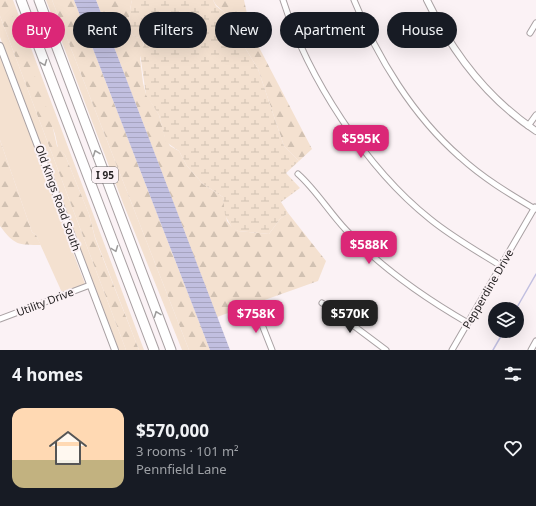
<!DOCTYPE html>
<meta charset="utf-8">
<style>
:root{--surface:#171b24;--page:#20242c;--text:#f1f3f6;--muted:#9ea1a6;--accent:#db2777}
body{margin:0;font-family:"Noto Sans",sans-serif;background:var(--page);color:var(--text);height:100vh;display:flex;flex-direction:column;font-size:15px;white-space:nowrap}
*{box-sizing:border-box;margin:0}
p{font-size:13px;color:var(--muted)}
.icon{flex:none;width:22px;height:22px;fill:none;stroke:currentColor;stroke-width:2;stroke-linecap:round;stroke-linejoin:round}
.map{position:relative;height:350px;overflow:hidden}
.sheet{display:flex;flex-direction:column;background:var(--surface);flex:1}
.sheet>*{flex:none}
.banner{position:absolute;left:12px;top:12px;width:512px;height:36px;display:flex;gap:8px}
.controls{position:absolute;left:488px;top:302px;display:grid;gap:8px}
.controls a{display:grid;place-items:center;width:36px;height:36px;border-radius:50%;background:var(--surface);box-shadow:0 4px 16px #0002;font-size:20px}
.price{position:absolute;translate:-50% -34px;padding:0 9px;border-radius:8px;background:var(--accent);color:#fff;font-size:13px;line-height:26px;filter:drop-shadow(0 1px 2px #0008)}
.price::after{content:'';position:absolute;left:50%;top:24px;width:12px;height:9px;margin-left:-6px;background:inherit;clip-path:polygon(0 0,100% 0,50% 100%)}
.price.active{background:#222;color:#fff}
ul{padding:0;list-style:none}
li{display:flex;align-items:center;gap:12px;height:100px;padding:0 12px}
li span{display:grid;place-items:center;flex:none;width:112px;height:80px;border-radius:12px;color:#555}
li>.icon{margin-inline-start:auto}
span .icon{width:48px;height:48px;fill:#fffc;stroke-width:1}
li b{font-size:17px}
h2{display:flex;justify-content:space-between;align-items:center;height:48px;padding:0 12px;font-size:17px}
.chip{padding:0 14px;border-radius:18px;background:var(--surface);box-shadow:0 4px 16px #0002;font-size:14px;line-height:36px}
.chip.active{background:var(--accent);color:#fff}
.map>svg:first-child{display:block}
</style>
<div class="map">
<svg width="536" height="350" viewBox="0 0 536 350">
<defs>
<pattern id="forest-firs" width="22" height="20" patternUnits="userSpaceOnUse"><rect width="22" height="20" fill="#f4e1d0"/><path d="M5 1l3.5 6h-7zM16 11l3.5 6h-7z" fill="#d1c1b2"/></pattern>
<pattern id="wetland-marsh" width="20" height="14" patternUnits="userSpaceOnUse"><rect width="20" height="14" fill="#f4e1d0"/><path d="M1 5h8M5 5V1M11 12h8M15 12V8" fill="none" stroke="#d1c1b2"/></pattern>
<pattern id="water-rules" width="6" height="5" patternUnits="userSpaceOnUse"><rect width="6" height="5" fill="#c1bfe0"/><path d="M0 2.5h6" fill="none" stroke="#a6a4c0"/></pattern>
</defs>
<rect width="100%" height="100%" fill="#fbf2f5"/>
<!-- grass -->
<g fill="#f4e1d0">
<polygon points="6,0 13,0 144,350 139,350 95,237 89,214 65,155 58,148 55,134"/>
<polygon points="46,0 52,0 189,350 182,350 123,203"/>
<polygon points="0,16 126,350 119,350 9,62 0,37"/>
<polygon points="0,52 56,198 69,242 87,289 64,297 36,235 32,232 0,140"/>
</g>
<!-- forest -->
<g fill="url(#forest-firs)">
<polygon points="0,0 6,0 8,3 51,120 57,146 65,155 89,214 95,238 139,350 126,350 0,16"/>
<polygon points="52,0 74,0 210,350 189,350"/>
<path d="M96,0H132C130,7 127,30 133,35C135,37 140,38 142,39L144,47L140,58L143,83L146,94L159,115L165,137L170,146L179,151L187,166L203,184L223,197L227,221L232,227L238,231L269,234L280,219L288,213L326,261L318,281L217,317Z"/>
<polygon points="213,0 244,0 251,32 312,149 299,161 284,146 258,69 241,41 236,20 230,14 224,12 216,5"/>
<path d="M0,140L32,232L36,235L41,245C18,245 14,245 0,226Z"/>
</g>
<!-- wetland -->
<path fill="url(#wetland-marsh)" d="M132,0H213L216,6L224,12L230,14L236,20L241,41L258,69L284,146L299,161L286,173L300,188L281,202L288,213L280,219L269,234L238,231L232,228L225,215L223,197L203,184L187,166L179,151L166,142L159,115L146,95L140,53C143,48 145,45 142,39C140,38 135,37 133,35C127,30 130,7 132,0Z"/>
<!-- water -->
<polygon fill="url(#water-rules)" points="74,0 96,0 230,350 210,350"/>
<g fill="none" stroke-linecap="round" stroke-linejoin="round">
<!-- stream -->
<g stroke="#c1bfe0" stroke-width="1.5">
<polyline points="516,309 536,274"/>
<polyline points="493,350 504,331"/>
</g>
<!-- minor casing -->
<g stroke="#a9a1a3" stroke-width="7">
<g id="minor">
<path d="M283,0C308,78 366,168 430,219C452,237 477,251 501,266"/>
<path d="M354,0C377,57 413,116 460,157C483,178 508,193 535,209"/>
<polyline points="530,33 536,23"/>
<polyline points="528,126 536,115"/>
<path d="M298,174C316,190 329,212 346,230C381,268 423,297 468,323"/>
<polyline points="322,303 330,308 386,350"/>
<polyline points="257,312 272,350"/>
<polyline points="0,319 90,285"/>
<polyline points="452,350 535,207"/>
<polyline points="531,350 536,341"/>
</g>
</g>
<!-- tertiary casing -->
<g stroke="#a9a1a3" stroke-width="8">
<g id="tertiary">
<path d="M427,0C452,52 488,99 536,131"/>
<polyline points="0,46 115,350"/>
</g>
</g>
<!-- motorway casing -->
<g stroke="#a9a1a3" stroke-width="11">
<g id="motorway">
<polyline points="21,0 154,350"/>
<polyline points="39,0 171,350"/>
</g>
</g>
<!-- minor -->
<use href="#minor" stroke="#fff" stroke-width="5"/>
<!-- tertiary -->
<use href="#tertiary" stroke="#fff" stroke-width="6"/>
<!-- motorway -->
<use href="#motorway" stroke="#fff" stroke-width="9"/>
</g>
<!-- one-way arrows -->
<defs><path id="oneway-chevron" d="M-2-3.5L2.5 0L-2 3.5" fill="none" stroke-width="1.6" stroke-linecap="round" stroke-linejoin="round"/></defs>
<g stroke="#9d9c9c">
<use href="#oneway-chevron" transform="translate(44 63) rotate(69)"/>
<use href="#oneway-chevron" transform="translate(96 153) rotate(-111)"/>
<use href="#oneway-chevron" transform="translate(115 249) rotate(69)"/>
<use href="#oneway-chevron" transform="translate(157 314) rotate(-111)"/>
</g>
<g text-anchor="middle" stroke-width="4" stroke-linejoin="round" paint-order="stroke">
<!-- shield labels -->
<rect fill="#fbf2f5" stroke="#666163" stroke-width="1" x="92" y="167" width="26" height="16" rx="3"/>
<g font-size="10" font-weight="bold" fill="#262324">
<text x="105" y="179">I 95</text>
</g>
<!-- street labels -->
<g font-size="11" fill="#262324" stroke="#fbf2f5">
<text transform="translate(58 198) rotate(70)" y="4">Old Kings Road South</text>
<text transform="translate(488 289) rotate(-60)" y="4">Pepperdine Drive</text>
<text transform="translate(45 302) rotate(-21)" y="4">Utility Drive</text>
</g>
</g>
</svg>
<div class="controls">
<a><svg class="icon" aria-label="layers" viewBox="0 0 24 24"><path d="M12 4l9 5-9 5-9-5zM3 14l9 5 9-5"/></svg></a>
</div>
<b class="price" style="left:361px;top:159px">$595K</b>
<b class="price" style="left:369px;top:265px">$588K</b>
<b class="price" style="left:256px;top:334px">$758K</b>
<b class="price active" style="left:350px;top:334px">$570K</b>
<div class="banner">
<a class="chip active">Buy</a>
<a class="chip">Rent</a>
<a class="chip">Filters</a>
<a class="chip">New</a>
<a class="chip">Apartment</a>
<a class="chip">House</a>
</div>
</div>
<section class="sheet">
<h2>4 homes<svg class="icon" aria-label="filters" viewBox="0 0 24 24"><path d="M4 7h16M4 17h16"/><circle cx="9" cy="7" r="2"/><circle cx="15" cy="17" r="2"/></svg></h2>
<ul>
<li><span style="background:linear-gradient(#ffd9b3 65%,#c2b280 0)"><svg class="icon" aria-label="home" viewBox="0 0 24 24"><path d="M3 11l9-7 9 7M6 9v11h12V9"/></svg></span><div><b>$570,000</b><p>3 rooms · 101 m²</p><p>Pennfield Lane</p></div><svg class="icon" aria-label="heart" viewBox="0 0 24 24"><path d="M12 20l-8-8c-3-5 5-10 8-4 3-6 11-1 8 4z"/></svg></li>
</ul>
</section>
